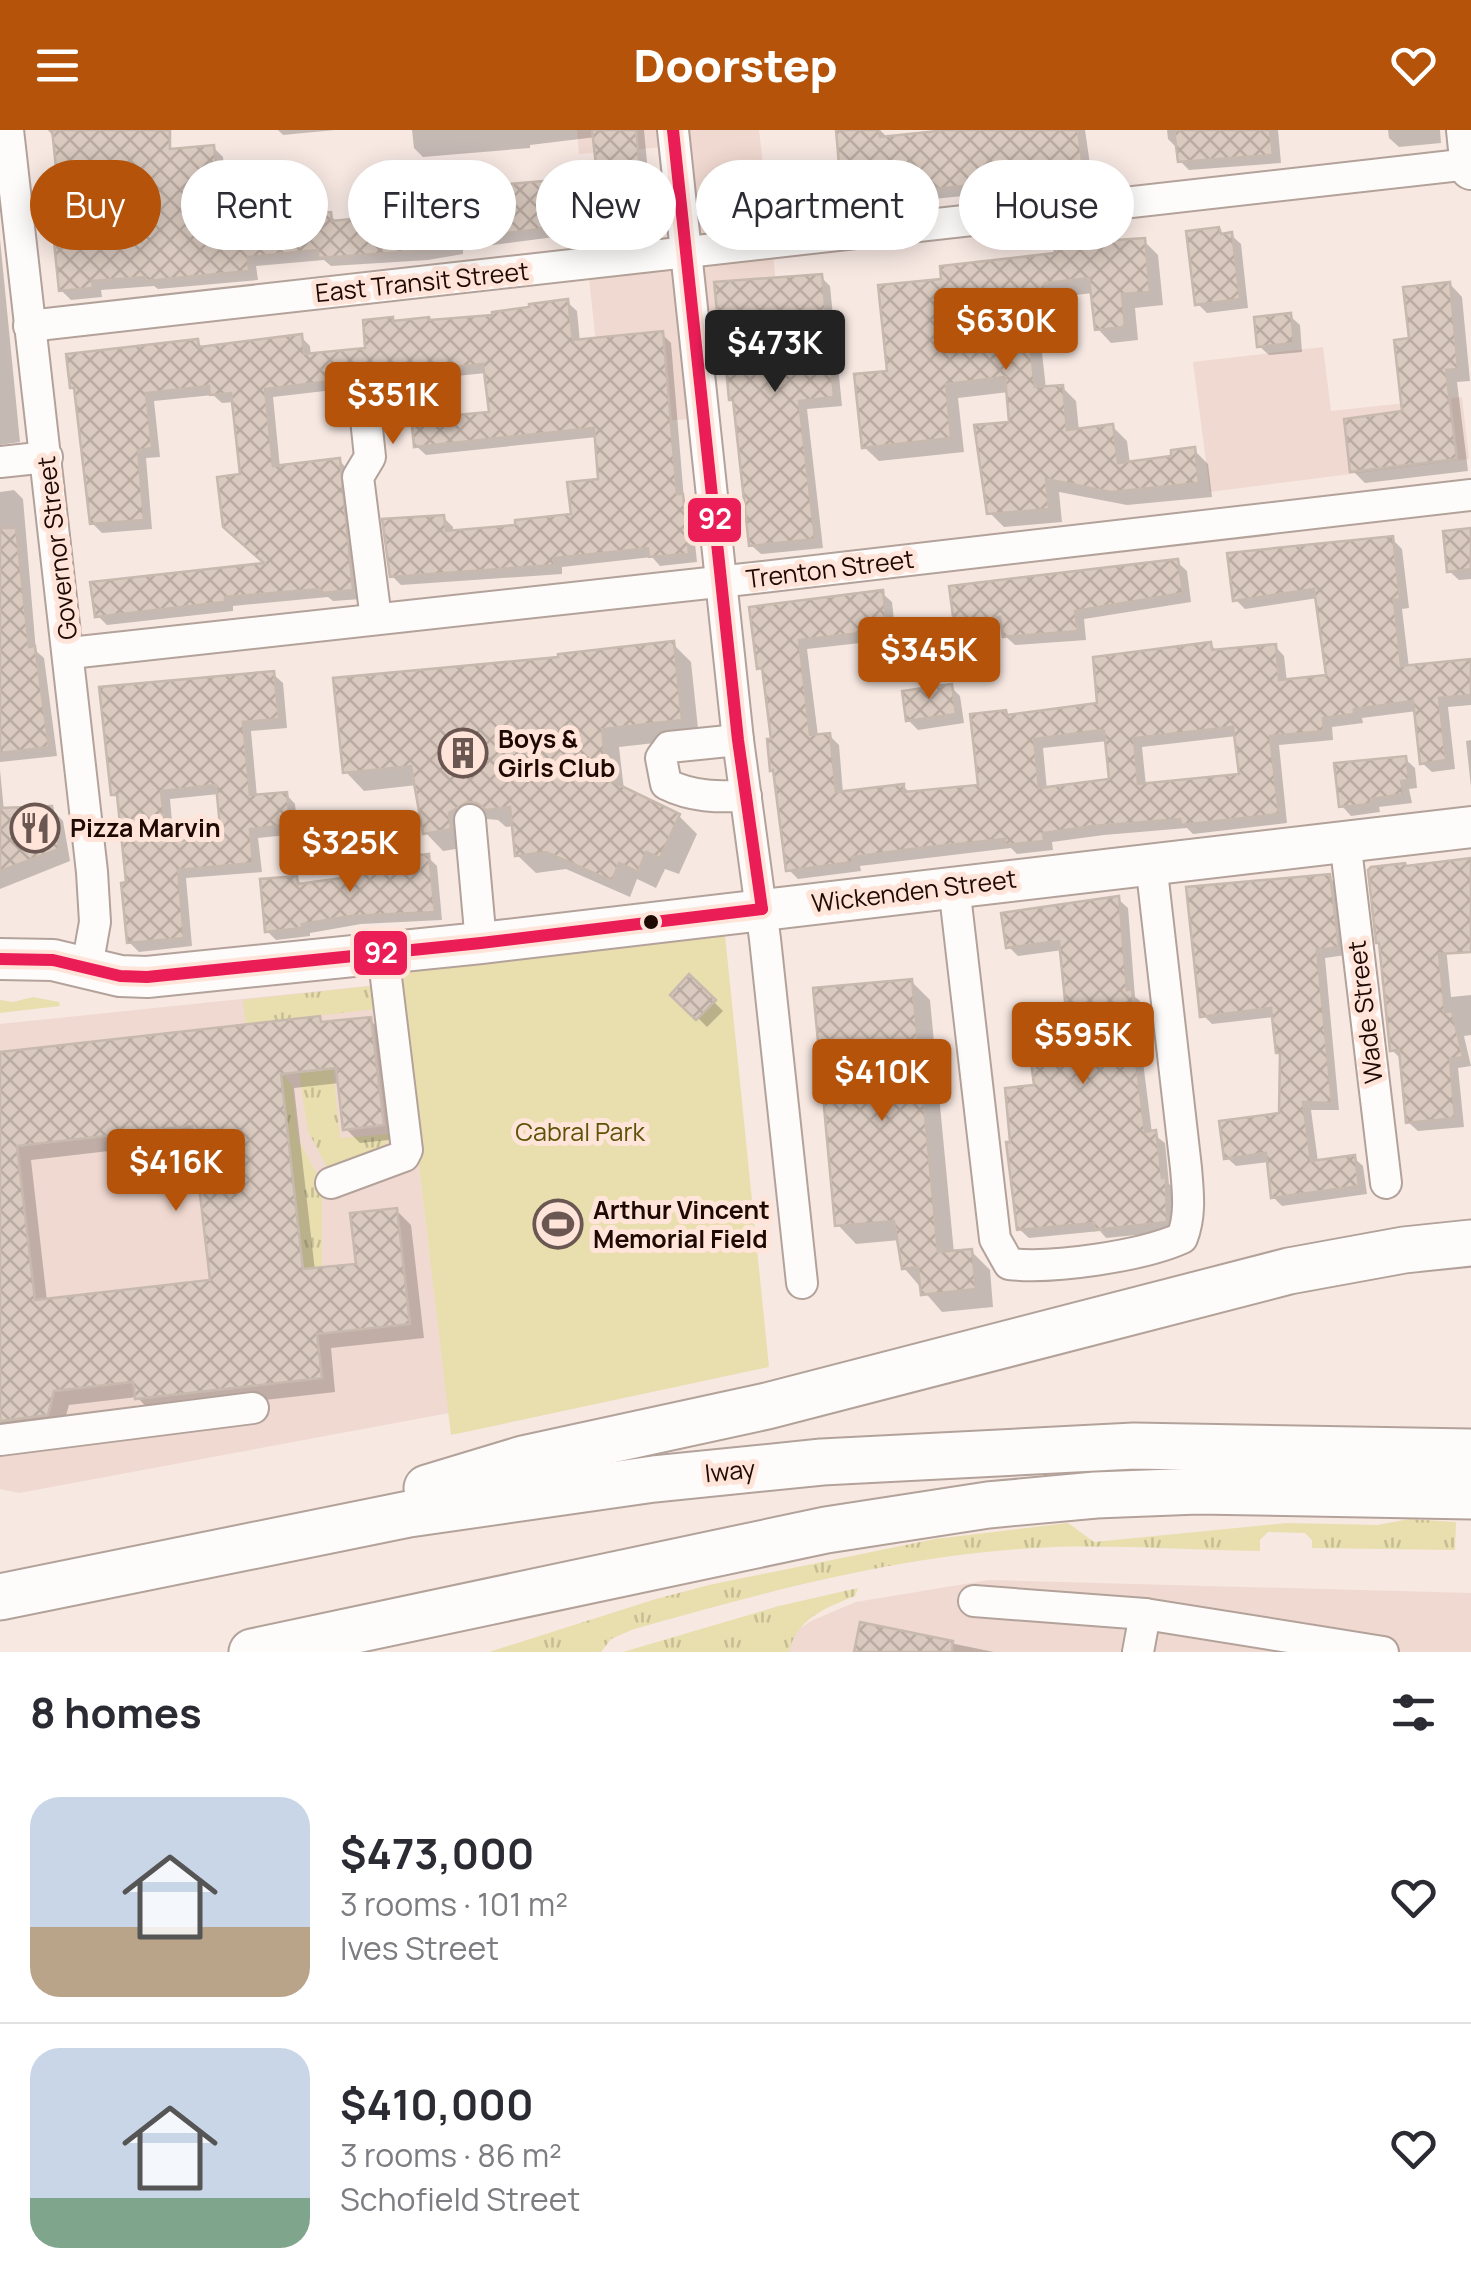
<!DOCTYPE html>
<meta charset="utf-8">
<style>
:root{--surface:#fff;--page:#f7f7f7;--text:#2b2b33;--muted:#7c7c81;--line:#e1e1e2;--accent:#b45309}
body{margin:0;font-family:Manrope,sans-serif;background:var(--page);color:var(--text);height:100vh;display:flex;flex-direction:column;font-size:38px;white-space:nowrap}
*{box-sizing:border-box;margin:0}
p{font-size:32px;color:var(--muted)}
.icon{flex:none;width:55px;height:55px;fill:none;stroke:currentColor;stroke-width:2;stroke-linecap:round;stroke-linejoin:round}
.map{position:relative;height:1522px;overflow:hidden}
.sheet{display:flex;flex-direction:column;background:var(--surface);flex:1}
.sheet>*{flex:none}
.top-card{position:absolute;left:30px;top:30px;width:1412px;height:90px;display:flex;gap:20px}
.price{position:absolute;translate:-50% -85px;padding:0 22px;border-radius:10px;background:var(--accent);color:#fff;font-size:32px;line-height:65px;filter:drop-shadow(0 2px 5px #0008)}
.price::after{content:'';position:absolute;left:50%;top:60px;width:30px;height:22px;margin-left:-15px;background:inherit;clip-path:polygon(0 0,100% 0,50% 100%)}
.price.current{background:#222;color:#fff}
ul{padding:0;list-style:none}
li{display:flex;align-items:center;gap:30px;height:250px;padding:0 30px}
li+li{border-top:2px solid var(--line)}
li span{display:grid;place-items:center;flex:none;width:280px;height:200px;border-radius:30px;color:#555}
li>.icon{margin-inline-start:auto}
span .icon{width:120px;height:120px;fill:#fffc;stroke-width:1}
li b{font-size:42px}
h2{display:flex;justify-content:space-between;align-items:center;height:120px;padding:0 30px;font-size:42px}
.chip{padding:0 35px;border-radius:45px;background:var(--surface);box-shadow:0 5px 25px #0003;font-size:35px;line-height:90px}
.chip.current{background:var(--accent);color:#fff}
header{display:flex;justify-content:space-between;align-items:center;height:130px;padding:0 30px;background:var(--accent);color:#fff;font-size:45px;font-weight:800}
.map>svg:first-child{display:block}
</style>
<header><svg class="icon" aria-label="menu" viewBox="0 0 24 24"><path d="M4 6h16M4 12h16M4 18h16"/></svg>Doorstep<svg class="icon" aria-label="heart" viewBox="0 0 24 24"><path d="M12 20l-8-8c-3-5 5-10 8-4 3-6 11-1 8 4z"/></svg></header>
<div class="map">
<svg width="1471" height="1522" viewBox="0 0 1471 1522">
<defs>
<pattern id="grass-tufts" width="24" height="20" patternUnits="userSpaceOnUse" patternTransform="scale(2.5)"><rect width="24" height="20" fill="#e9deae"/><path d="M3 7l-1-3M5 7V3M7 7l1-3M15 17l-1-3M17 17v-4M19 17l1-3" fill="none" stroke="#c7bd94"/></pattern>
<pattern id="building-cross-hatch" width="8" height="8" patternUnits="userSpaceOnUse" patternTransform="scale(2.5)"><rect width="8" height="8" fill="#d9c9be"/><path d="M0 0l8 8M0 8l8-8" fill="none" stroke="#baaba2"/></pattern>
</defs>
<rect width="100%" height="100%" fill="#f7e8e2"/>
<!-- built -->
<g fill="#f0d9d0">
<polygon points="577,0 759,0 784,224 692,231 699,288 605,297 587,130 678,119 666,17 579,24"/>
<polygon points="1323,217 1331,281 1462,267 1469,329 1210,362 1193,232"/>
<polygon points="397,853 449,1283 19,1363 0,1359 0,894"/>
<polygon points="989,1450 1471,1463 1471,1522 761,1522 813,1490 856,1472"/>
</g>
<!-- grass -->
<g fill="url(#grass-tufts)">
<polygon points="380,855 376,879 246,894 243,870"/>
<polygon points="33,867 59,872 60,876 0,883 0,870 13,872"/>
<polygon points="333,938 340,1008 390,1004 388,973 397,1002 379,1021 332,1047 308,1001 299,942"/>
<polygon points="280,941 292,955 299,1011 322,1053 322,1137 303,1140"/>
<path d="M1409,1389L1456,1392L1455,1420L1312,1418V1410L1305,1403L1268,1402L1260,1410V1421C1191,1420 1122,1415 1053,1417C909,1423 771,1460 634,1499L611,1509L601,1522H489L656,1469L709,1455L935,1409L1068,1393L1094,1412L1288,1393L1378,1395Z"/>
<path d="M858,1458L855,1466C827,1477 796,1489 789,1522H623L779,1476Z"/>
</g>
<!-- park -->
<polygon fill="#e9deae" points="725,805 769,1237 451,1305 396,841"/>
<!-- shadow -->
<g fill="#0003" fill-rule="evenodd">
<path d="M48,0H120L123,31L213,17L223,27L229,89L243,88L248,93L330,85L338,93L472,71L542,53L552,63L553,69L602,64L596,7L530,15V18L423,27L414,18L412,0H644L649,54L657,62L662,108L622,112L617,106L576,110L570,105L463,119V124L428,130L331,136L324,130L256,136L258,150L158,159L154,156L101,160L102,167L71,170L61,160L66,114L56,10ZM140,75L144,114L99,118L95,81Z"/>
<polygon points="278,0 335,0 283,5"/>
<polygon points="855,0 880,0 888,8 984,0 1085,0 1092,48 1028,56 1029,64 987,68 983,64 814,81 814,85 723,97 713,88 842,37"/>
<polygon points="1167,0 1278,0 1281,33 1189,40 1180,31 1178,19 1168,9"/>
<polygon points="1388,0 1440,0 1441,13 1399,17 1389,8"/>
<polygon points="1219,100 1225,106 1231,105 1241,114 1248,178 1207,183 1198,174"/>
<polygon points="0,109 20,312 0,315"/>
<polygon points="1144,111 1158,125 1163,175 1135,178 1138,210 1111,213 1097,198 1093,163 1058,167 1059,175 1037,177 1046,259 1062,257 1076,271 1079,301 1113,297 1127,311 1130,334 1174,329 1194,320 1208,334 1212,367 1127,375 1059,362 1062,392 1004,397 990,383 1011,294 1009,262 958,268 964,322 879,331 864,317 890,243 944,151 1057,125"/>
<polygon points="821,147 830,156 842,276 807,279 823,418 761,424 751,415 736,274 731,269 735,240 730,200 720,191"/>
<polygon points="1450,154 1462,167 1470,251 1457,252 1468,341 1365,353 1353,341 1405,283 1412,210"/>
<path d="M567,172L577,181L580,212L662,204L671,213L684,369L691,376L697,432L660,436L652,427L562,437V444L401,455L392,446L444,388L453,397V402L518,397L573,386L601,351L597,307L426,325L416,316L411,262L377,265L368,256L273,267L280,338L339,330L348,340L361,469L333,471L328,467L233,476V481L107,495L98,486L269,435L242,346L234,272L222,273L213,265L154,271L160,327L146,328L152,399L102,403L92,393L77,261L72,257L197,211L204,219L301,207L310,216L311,226L368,220L392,189L396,193H432L495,187ZM486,243L492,284L451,288L447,247Z"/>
<polygon points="1290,186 1300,195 1302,222 1269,225 1259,216"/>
<polygon points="14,360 23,369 36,521 44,528 57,626 0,632 0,362"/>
<polygon points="1471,400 1471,449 1459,450 1449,441"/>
<path d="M1392,409L1402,419L1409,478L1402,479L1409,538L1471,532V575L1448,577L1455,639L1432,642L1422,633L1417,581L1362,588L1363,593L1332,597L1333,610L1279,615L1287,693L1193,704L1187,698L1104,705L1052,712L1053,720L1017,724L1011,718L860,736L861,741L798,749L788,739L776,643L773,640L774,611L765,543L759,538L752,479L882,463L892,472L896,509L807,519L818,606L829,605L839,615L843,663L903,656L911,664L981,657L1005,583L1010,587L1100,575L1210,514L1218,522L1275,516L1284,526L1287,552L1329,547L1318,468L1245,479L1235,469ZM1237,606L1241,646L1146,656L1142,617ZM1108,611L1112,651L1047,660L1043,618Z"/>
<polygon points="1177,432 1187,441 1191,472 1084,489 1086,510 1015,515 1005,506 1004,496 966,502 957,492"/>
<polygon points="673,514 691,532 699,608 619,617 624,660 679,686 697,704 679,744 665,739 656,758 637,749 630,767 566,739 536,743 517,725 514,696 506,697 498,690 487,689 466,702 468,717 443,721 425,702 417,655 364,661 346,642 561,529"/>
<path d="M273,544L283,553L287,598L251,601L257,667L286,664L295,674L298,704L258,708L262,742L186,748L192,816L139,822L129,812L128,755L120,671L114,664ZM219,664L224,709L174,714L170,669Z"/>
<polygon points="951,557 960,566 964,593 918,600 908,590"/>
<polygon points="1471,610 1471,657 1466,611"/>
<polygon points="1405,629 1415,638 1417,658 1409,659 1412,673 1379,677 1380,682 1351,686 1342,676"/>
<polygon points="0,640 4,681 51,678 63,691 70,731 0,759"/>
<polygon points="428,727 437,736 442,790 361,794 310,803 310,806 276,810 267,801 296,748 304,756 351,750"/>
<polygon points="1471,730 1471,804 1445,807 1451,867 1471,865 1471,905 1464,906 1471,936 1458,938 1464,997 1418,1001 1408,992 1402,930 1392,920"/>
<polygon points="1329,747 1338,756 1346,825 1325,828 1339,980 1311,980 1318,1032 1354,1028 1363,1036 1367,1064 1282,1076 1273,1067 1269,1032 1236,1036 1227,1028 1281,986 1282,925 1279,922 1274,887 1212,894 1203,885"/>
<polygon points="1118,769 1128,778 1135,867 1140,871 1143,892 1138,892 1152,1003 1165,1013 1169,1054 1175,1059 1176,1101 1106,1108 1100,1101 1029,1108 1019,1099 1013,1014 1037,957 1072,914 1063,820 1018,826 1008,816"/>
<polygon points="690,848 723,881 707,897 674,864"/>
<polygon points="911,851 930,870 954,1123 971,1121 990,1140 993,1177 942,1182 904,1138 900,1110 856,1114 838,1095"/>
<path d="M319,888L325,894L370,890L385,904L398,1009L360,1013L345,998L340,953L294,958L315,1141L358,1136L396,1080L411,1095L424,1208L331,1218L335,1262L152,1283L137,1267L69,1275L62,1299L14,1305L0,1292V924ZM196,1011L212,1153L47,1171L31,1030Z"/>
<polygon points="862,1495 994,1522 856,1522"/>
</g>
<!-- building -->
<g fill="url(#building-cross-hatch)" stroke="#c8b9ae" stroke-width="2.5" fill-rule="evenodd">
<path d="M52,0H170V19L214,15L221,87L244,85V90L331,82L332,91L380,86L379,75L470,69L469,61L509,57L508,54L543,51L545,67L599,62L592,0H636L641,50H648L653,99L610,103V97L563,101V96L454,110V115L417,121L318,128V120L248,127L249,141L145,151V147L92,151L93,158L59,161L54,112H64ZM137,65L142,112L91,116L86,72Z"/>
<polygon points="836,0 879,0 880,7 947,0 1078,0 1083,39 1020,47 1021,55 975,60 975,55 806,72 806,76 711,89 707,47 839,35"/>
<polygon points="1174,0 1270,0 1273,25 1178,32"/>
<polygon points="1219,97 1221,104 1232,102 1240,169 1195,175 1186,101"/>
<polygon points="1145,108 1150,162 1122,164 1125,197 1095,200 1089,148 1045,153 1046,162 1024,164 1035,257 1063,255 1067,300 1113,294 1118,333 1171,326 1171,320 1195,317 1199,353 1111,362 1046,349 1049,379 987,384 974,295 1009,292 1005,247 946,254 951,308 862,318 854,244 887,241 878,155 941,149 940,136 1055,123 1054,114"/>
<polygon points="822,144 834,267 799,271 815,409 749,416 733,270 729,270 726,238 732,238 726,191 718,192 714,152"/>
<polygon points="1450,152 1458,239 1446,240 1457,329 1350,342 1344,289 1402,281 1394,210 1409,208 1403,157"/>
<path d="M568,169L573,210L663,201L677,364H683L689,424L649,427L648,418L554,428V435L390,447L382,389L444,385L446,401L515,395V390L571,384L567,352L598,349L594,298L414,317L408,254L365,257L364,247L265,259L273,336L340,328L353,460L321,463L320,459L225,467V472L95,487L90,452L264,433L223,397L217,347L240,344L231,263L210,265L209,256L146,263L152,318L138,320L144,390L90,394L74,258H70L66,224L198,209L199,217L302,204L304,224L365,218L363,190L393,187V191L429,187L430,190L492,185V182L529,177V174ZM483,234L489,282L444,286L439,239Z"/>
<polygon points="1291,183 1294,213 1257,217 1254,187"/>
<polygon points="0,398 16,398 29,517 35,516 49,617 0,623"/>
<polygon points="1471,398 1471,439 1447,442 1443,401"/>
<path d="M1393,406L1400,469L1394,470L1401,536L1471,529V565L1439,568L1446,630L1420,634L1413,571L1354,579V584L1323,588L1324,601L1270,606L1279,684L1181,695L1180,689L1093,696L1043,703L1044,711L1005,715V709L911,719L852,727L853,732L786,741L773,640L770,641L767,609H771L762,538L757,539L749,477L883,460L887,500L799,510L810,605L830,603L836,662L904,654V662L978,655L970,584L1006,580L1007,585L1097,573L1093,527L1211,512L1212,520L1276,514L1279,550L1326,545L1314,459L1233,471L1227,423ZM1233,597L1239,644L1138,654L1134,608ZM1101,600L1104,601L1109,649L1039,658L1034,609Z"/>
<polygon points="1178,429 1183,463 1075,481 1078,501 1003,507 1000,487 954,494 949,456"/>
<polygon points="674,511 682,590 602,599 607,649 680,684 660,728 646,722 638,742 619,733 612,751 546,722 515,726 510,677 486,680 477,673 467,672 449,683 451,699 423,704 411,636 343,643 333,548 558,527 558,524"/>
<path d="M274,541L279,589L243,592L250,665L287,662L290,695L250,699L253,733L178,740L184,808L127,813L121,753L126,752L117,665H111L99,557ZM216,655L221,707L167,712L161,661Z"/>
<polygon points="952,554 956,584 906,591 902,561"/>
<polygon points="1406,626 1409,650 1401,651 1404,664 1371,669 1371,674 1339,677 1334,633"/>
<polygon points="52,676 59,719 0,741 0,678"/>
<polygon points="429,724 435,782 351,786 302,794 302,798 265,802 260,749 297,746 298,754 349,747 348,739 394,734 393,728"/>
<polygon points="1471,728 1471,822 1439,824 1445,882 1452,881 1463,927 1450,929 1455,988 1406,993 1399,920 1390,921 1379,813 1376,813 1368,740 1371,737 1405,733 1406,736"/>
<polygon points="1330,744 1339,817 1317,820 1332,973 1303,972 1311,1031 1355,1025 1359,1056 1271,1068 1266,1023 1224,1029 1219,991 1279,983 1280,923 1276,923 1271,878 1200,887 1186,757"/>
<polygon points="1119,766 1127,860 1132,859 1135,883 1130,883 1145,1002 1156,1000 1162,1048 1166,1047 1167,1092 1094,1100 1094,1093 1017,1100 1006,1012 1010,1012 1005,958 1034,955 1029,916 1069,911 1059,811 1006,818 1001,783"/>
<polygon points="689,844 716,870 696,890 670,865"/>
<polygon points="912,849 938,1122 972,1119 976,1159 921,1165 918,1137 902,1139 894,1091 835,1096 813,858"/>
<path d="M320,886L321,892L371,887L384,995L343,1000L336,938L281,944L303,1139L356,1134L350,1083L397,1078L410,1194L317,1204L322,1248L135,1269L133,1252L54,1261L48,1285L0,1291V922ZM192,996L210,1150L35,1170L17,1016Z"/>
<polygon points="860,1492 953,1511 952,1522 854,1522"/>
</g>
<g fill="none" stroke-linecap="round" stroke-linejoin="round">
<!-- minor casing -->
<g stroke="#b3a29a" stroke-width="34">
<g id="minor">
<polyline points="8,0 92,742 95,792 87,837"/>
<polyline points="673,0 738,610 765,809 802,1153"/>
<polyline points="29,196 1470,34"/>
<polyline points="366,289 370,327 358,347 376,489"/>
<polyline points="0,332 47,327"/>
<polyline points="70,523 745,449 1471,365"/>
<path d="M738,610L669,617L661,628L666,654C692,667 717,667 746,666"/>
<polyline points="470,690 481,813"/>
<polyline points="1345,710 1386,1053"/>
<path d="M954,756L995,1109L1009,1134C1053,1139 1142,1126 1182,1108C1191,1085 1188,1062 1186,1038L1151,733"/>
<polyline points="331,1053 404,1026 407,1020 383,823"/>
<polyline points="0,1310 253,1278"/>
<polyline points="974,1471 1145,1484"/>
<polyline points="1138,1522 1145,1484 1383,1522"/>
</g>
</g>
<!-- major casing -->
<g stroke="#b3a29a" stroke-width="44">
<g id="major">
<polyline points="1467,0 1471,39"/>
<polyline points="0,829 53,830 120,846 147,847 481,813 1471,697"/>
</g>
</g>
<!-- highway casing -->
<g stroke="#b3a29a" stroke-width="49">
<g id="highway">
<polyline points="427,1358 523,1329 767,1276 1289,1141 1404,1120 1471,1113"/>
<polyline points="0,1467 409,1384 654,1349 822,1332 1134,1316 1471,1322"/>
<polyline points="252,1522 826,1400 988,1375 1096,1365 1198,1361 1471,1366"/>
</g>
</g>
<!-- minor -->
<use href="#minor" stroke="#fefcfb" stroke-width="30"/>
<!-- major -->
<use href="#major" stroke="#fefcfb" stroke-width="40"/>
<!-- highway -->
<use href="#highway" stroke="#fefcfb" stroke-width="45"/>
<!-- bus-1 casing -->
<g stroke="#ffe4da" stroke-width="20">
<g id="bus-1">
<polyline points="673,0 738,610 762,779"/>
<polyline points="0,829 53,830 120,846 147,847 481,813 762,779"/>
</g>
</g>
<!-- bus-1 -->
<use href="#bus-1" stroke="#ea1d57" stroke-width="12"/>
</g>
<!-- icons -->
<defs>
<g id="building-ring" transform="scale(2.5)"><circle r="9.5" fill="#ffe4da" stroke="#6a5751" stroke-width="1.5"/><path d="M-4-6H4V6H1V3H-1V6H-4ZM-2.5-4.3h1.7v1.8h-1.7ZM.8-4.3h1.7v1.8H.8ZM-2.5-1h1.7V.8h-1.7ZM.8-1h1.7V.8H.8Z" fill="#6a5751"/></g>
<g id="restaurant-ring" transform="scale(2.5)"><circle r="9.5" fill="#ffe4da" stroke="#6a5751" stroke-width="1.5"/><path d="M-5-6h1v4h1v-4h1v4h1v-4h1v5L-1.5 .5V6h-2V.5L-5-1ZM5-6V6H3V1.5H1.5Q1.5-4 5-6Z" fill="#6a5751"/></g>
<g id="stadium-ring" transform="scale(2.5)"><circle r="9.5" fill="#ffe4da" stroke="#6a5751" stroke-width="1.5"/><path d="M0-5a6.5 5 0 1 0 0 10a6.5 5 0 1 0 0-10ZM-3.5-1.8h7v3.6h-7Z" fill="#6a5751"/></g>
</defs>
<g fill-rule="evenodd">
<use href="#building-ring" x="463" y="623"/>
<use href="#restaurant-ring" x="35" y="698"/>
<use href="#stadium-ring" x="558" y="1094"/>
</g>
<!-- markers -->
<circle fill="#1e0903" stroke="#ffe4da" stroke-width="4" cx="651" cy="792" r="9"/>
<g text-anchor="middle" stroke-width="10" stroke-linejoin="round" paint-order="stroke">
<!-- street labels -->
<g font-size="25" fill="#1e0903" stroke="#ffe4da">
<text transform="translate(422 152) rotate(-6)" y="9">East Transit Street</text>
<text transform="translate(57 418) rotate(-97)" y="9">Governor Street</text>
<text transform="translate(830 439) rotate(-7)" y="9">Trenton Street</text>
<text transform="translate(914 761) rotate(-7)" y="9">Wickenden Street</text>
<text transform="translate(1365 882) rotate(-97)" y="9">Wade Street</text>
<text transform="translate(730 1341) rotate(-6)" y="9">Iway</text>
</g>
<!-- poi labels -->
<g font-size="25" font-weight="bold" fill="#1e0903" stroke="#ffe4da" text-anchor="start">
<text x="498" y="618">Boys &amp;<tspan x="498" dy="29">Girls Club</tspan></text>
<text x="70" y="707">Pizza Marvin</text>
<text x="593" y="1089">Arthur Vincent<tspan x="593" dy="29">Memorial Field</tspan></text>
</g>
<!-- park labels -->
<g font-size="25" fill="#5c5306" stroke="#ffe4da">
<text x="580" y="1011">Cabral Park</text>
</g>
</g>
<g stroke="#ffe4da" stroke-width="4">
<rect x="686" y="366" width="57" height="48" rx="10" fill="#ea1d57"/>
<rect x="352" y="799" width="57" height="48" rx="10" fill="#ea1d57"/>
</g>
<g font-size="28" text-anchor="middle" font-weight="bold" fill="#fff">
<text x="715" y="399">92</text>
<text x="381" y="833">92</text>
</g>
</svg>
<b class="price" style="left:1006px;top:243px">$630K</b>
<b class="price current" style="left:775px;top:265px">$473K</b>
<b class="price" style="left:393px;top:317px">$351K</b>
<b class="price" style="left:929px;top:572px">$345K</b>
<b class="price" style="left:350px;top:765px">$325K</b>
<b class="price" style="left:1083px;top:957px">$595K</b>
<b class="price" style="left:882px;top:994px">$410K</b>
<b class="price" style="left:176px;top:1084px">$416K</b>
<div class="top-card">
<a class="chip current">Buy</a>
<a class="chip">Rent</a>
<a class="chip">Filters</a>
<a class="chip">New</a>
<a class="chip">Apartment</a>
<a class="chip">House</a>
</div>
</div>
<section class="sheet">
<h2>8 homes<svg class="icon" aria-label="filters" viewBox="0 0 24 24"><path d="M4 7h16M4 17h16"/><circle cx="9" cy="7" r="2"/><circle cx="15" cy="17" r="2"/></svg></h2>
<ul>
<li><span style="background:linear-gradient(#c9d6e8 65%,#b9a48a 0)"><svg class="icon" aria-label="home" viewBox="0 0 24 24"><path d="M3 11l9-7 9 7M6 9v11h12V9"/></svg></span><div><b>$473,000</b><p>3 rooms · 101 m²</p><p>Ives Street</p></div><svg class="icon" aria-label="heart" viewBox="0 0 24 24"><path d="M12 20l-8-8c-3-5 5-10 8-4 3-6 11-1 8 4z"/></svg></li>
<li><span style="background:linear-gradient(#c9d6e8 75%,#7fa58c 0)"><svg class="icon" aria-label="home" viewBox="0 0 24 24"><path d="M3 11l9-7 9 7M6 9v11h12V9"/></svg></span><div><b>$410,000</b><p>3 rooms · 86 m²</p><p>Schofield Street</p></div><svg class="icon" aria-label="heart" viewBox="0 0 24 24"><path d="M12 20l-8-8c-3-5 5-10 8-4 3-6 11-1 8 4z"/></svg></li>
</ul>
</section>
